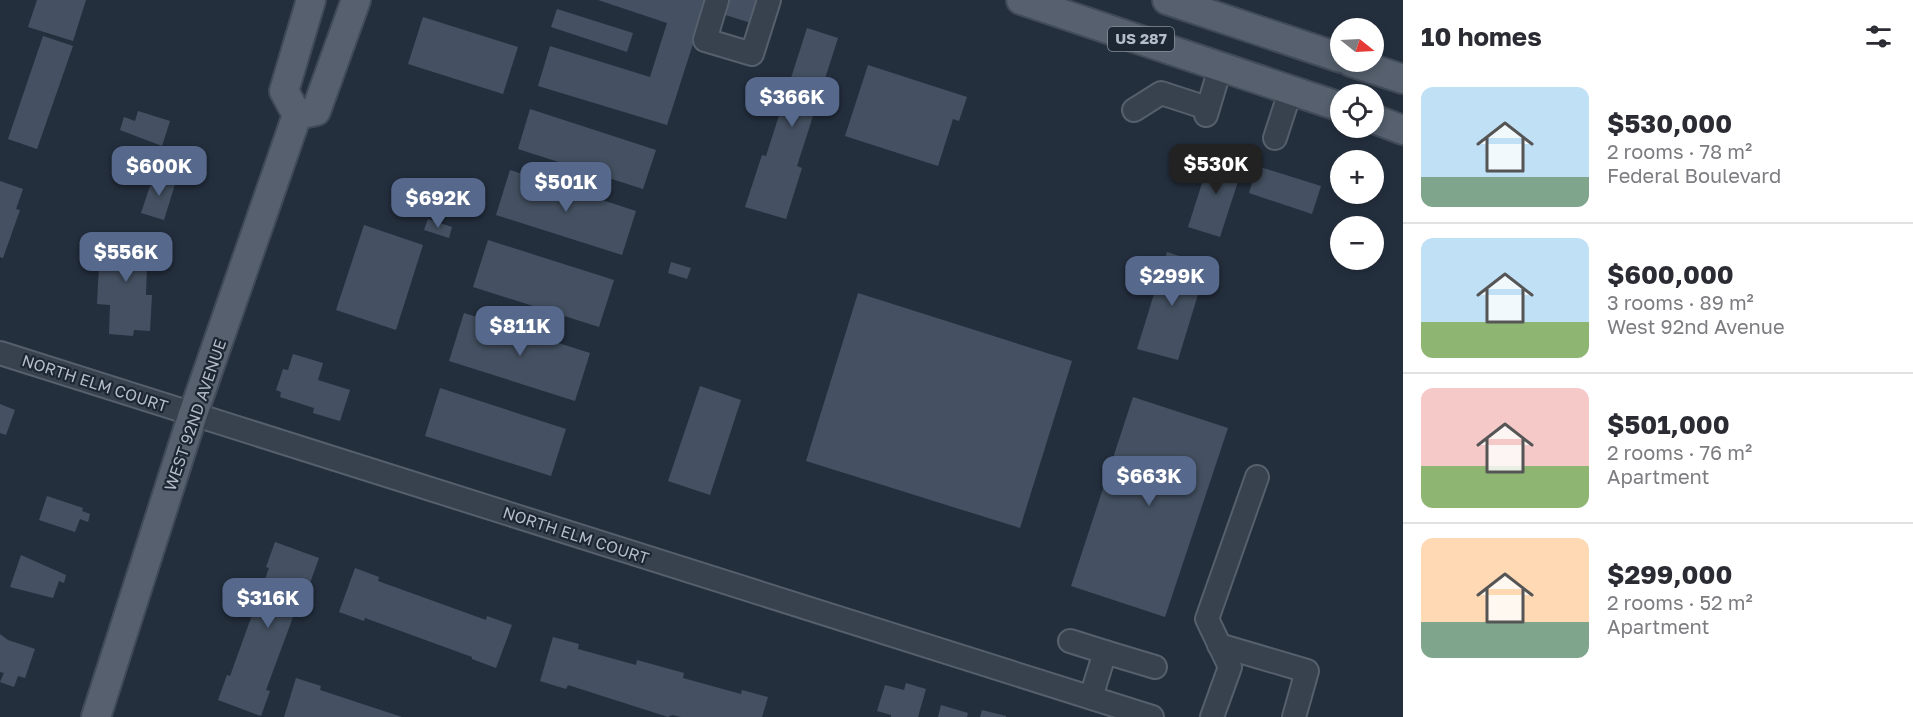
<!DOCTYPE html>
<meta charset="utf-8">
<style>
:root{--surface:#fff;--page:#f2f2f3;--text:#2b2b33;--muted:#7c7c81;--line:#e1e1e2;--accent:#56698c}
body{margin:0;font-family:"Golos Text",sans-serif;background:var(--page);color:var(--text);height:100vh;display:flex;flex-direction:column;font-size:22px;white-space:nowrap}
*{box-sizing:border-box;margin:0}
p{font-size:20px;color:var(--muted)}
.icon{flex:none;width:33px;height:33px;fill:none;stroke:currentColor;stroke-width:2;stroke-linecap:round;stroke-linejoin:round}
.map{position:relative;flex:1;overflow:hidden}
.drawer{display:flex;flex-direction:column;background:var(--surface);width:510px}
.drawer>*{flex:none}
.needle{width:39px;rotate:108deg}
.tools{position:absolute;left:1330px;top:18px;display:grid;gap:12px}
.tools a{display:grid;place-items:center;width:54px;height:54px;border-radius:50%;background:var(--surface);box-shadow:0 3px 9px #0003;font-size:30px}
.price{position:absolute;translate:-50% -51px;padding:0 14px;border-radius:12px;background:var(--accent);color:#fff;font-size:20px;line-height:39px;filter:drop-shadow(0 2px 3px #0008)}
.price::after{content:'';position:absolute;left:50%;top:36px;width:18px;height:14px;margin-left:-9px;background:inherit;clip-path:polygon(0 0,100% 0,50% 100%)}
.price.current{background:#222;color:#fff}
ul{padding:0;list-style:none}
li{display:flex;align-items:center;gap:18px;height:150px;padding:0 18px}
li+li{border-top:2px solid var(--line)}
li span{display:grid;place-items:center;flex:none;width:168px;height:120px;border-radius:12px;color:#555}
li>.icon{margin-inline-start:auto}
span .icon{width:72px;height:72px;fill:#fffc;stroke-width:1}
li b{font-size:26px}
h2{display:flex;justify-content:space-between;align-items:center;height:72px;padding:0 18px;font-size:26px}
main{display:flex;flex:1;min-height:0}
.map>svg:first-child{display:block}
</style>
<main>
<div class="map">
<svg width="1403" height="717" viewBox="0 0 1403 717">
<rect width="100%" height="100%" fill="#242f3e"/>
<!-- building -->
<g fill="#455162">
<polygon points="37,0 86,0 73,41 28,27"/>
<polygon points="598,0 707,0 667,125 538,86 550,46 650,77 667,23"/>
<polygon points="723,0 758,0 751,23 719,13"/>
<polygon points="557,9 633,33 627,52 551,27"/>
<polygon points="423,17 518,47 503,94 408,64"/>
<polygon points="807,28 838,38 797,166 802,168 786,219 745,207 762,155 766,156"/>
<polygon points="43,36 73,46 37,149 8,139"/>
<polygon points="868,65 967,97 959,121 953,119 938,166 845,136"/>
<polygon points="530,109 656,150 643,189 518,149"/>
<polygon points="138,111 170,121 162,146 120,130 124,117 135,121"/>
<polygon points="1212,152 1244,163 1220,237 1188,227"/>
<polygon points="1257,166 1321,186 1312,214 1249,193"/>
<polygon points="510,170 636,211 622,255 496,215"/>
<polygon points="154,174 176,181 164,220 141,213"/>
<polygon points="0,181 23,189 16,209 20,210 3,258 0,257"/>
<polygon points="428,219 452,227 449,238 424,230"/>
<polygon points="364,225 423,245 396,330 336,310"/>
<polygon points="113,235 155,237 154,265 147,265 146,295 152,295 150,331 134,330 133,336 109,334 110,305 97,304 100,246 113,247"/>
<polygon points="488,240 614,280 599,327 473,287"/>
<polygon points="1167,252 1207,265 1178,360 1137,349"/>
<polygon points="671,262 691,268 687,279 668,273"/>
<polygon points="858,293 1072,361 1020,528 806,461"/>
<polygon points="464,313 590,353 575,401 449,361"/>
<polygon points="293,354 323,363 318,380 350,390 340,421 313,413 314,408 280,397 281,392 276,390 283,369 288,370"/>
<polygon points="700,386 741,400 710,495 668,481"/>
<polygon points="440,388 566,429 551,476 425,436"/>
<polygon points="1133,397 1228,428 1165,617 1071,586"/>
<polygon points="0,404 15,410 6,435 0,433"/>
<polygon points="47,496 83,508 82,511 90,514 88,522 80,519 75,532 39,520"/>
<polygon points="275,542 319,558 310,583 306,582 266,690 270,691 261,716 218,700 227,675 230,676 269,568 266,567"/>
<polygon points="21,555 66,575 64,583 59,581 53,598 10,587"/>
<polygon points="355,568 379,577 378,581 486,620 487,616 512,625 496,668 472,659 472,657 365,618 364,621 339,612"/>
<polygon points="0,634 8,640 35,649 25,678 18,676 14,687 0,682 4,673 0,672"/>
<polygon points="553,637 579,644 578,649 636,665 637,660 684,673 683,678 741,694 742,690 768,697 762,717 681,717 672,715 668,717 568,685 566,689 540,681"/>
<polygon points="296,678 321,686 320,690 402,717 284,717"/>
<polygon points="906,683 926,689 918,717 891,717 891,715 877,711 885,685 904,690"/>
<polygon points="941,705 968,713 967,717 938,717"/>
<polygon points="982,710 1006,716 1006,717 980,717"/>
</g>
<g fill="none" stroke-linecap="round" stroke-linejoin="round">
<!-- minor casing -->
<g stroke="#565f6c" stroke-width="26">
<g id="minor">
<polyline points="717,0 705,40 752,54 769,0"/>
<polyline points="1134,110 1161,93 1207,108"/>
<polyline points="1206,115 1221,65"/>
<polyline points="1275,138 1291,89"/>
<polyline points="0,353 1152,717"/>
<polyline points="1070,641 1105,652"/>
<polyline points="1219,645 1307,671 1294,717"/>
<polyline points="1091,697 1105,652 1155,667"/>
<polyline points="1212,717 1230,667 1207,619 1257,477"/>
</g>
</g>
<!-- major casing -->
<g stroke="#414a57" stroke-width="32">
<g id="major">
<polyline points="1021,0 1341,107"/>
<polyline points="1167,0 1341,58"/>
<polyline points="1351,62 1403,79"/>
<polyline points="297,115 316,111 356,0"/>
<polyline points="1374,119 1403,130"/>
<polyline points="96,717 193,414 297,115 284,91 311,0"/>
</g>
</g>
<!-- minor -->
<use href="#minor" stroke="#38414e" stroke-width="22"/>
<!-- major -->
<use href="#major" stroke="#56606e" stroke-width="28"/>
</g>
<g text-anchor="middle" stroke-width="4.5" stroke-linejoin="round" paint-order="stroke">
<!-- shield labels -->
<rect fill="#1d2633" stroke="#878f9c" stroke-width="1.5" x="1108" y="27" width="66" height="24" rx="4.5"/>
<g font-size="15" font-weight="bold" fill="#b4bcc9">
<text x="1141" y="44">US 287</text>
</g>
<!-- street labels -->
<g font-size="16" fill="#b4bcc9" stroke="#1d2633">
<text transform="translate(95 383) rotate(18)" y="6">NORTH ELM COURT</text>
<text transform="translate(195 415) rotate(-71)" y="6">WEST 92ND AVENUE</text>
<text transform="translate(576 535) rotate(18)" y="6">NORTH ELM COURT</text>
</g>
</g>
</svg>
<div class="tools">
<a><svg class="needle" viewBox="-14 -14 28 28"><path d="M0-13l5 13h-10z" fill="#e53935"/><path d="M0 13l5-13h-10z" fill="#7c7c81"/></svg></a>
<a><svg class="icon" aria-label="locate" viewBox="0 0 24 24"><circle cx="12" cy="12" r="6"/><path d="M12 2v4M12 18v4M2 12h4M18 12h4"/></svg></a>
<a>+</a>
<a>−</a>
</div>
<b class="price" style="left:792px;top:128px">$366K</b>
<b class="price current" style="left:1216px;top:195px">$530K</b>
<b class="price" style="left:159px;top:197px">$600K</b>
<b class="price" style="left:566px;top:213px">$501K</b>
<b class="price" style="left:438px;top:229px">$692K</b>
<b class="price" style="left:126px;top:283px">$556K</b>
<b class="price" style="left:1172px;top:307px">$299K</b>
<b class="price" style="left:520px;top:357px">$811K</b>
<b class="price" style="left:1149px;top:507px">$663K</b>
<b class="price" style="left:268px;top:629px">$316K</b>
</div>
<section class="drawer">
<h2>10 homes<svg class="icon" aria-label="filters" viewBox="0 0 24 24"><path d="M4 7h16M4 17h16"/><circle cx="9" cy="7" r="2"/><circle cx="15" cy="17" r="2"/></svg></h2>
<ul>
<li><span style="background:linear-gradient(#bfe0f5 75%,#7fa58c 0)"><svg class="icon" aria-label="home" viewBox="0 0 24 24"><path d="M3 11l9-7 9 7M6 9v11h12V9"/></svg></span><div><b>$530,000</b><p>2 rooms · 78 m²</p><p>Federal Boulevard</p></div></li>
<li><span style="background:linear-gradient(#bfe0f5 70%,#8fb573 0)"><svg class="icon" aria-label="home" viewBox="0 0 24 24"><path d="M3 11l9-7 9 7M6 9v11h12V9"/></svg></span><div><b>$600,000</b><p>3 rooms · 89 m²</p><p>West 92nd Avenue</p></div></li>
<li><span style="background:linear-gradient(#f6c9c9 65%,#8fb573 0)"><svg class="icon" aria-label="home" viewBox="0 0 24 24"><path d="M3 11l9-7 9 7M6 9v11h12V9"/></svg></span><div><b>$501,000</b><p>2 rooms · 76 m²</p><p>Apartment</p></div></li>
<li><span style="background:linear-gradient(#ffd9b3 70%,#7fa58c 0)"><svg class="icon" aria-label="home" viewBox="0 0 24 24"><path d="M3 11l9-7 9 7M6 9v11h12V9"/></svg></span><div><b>$299,000</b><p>2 rooms · 52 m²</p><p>Apartment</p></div></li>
</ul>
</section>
</main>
